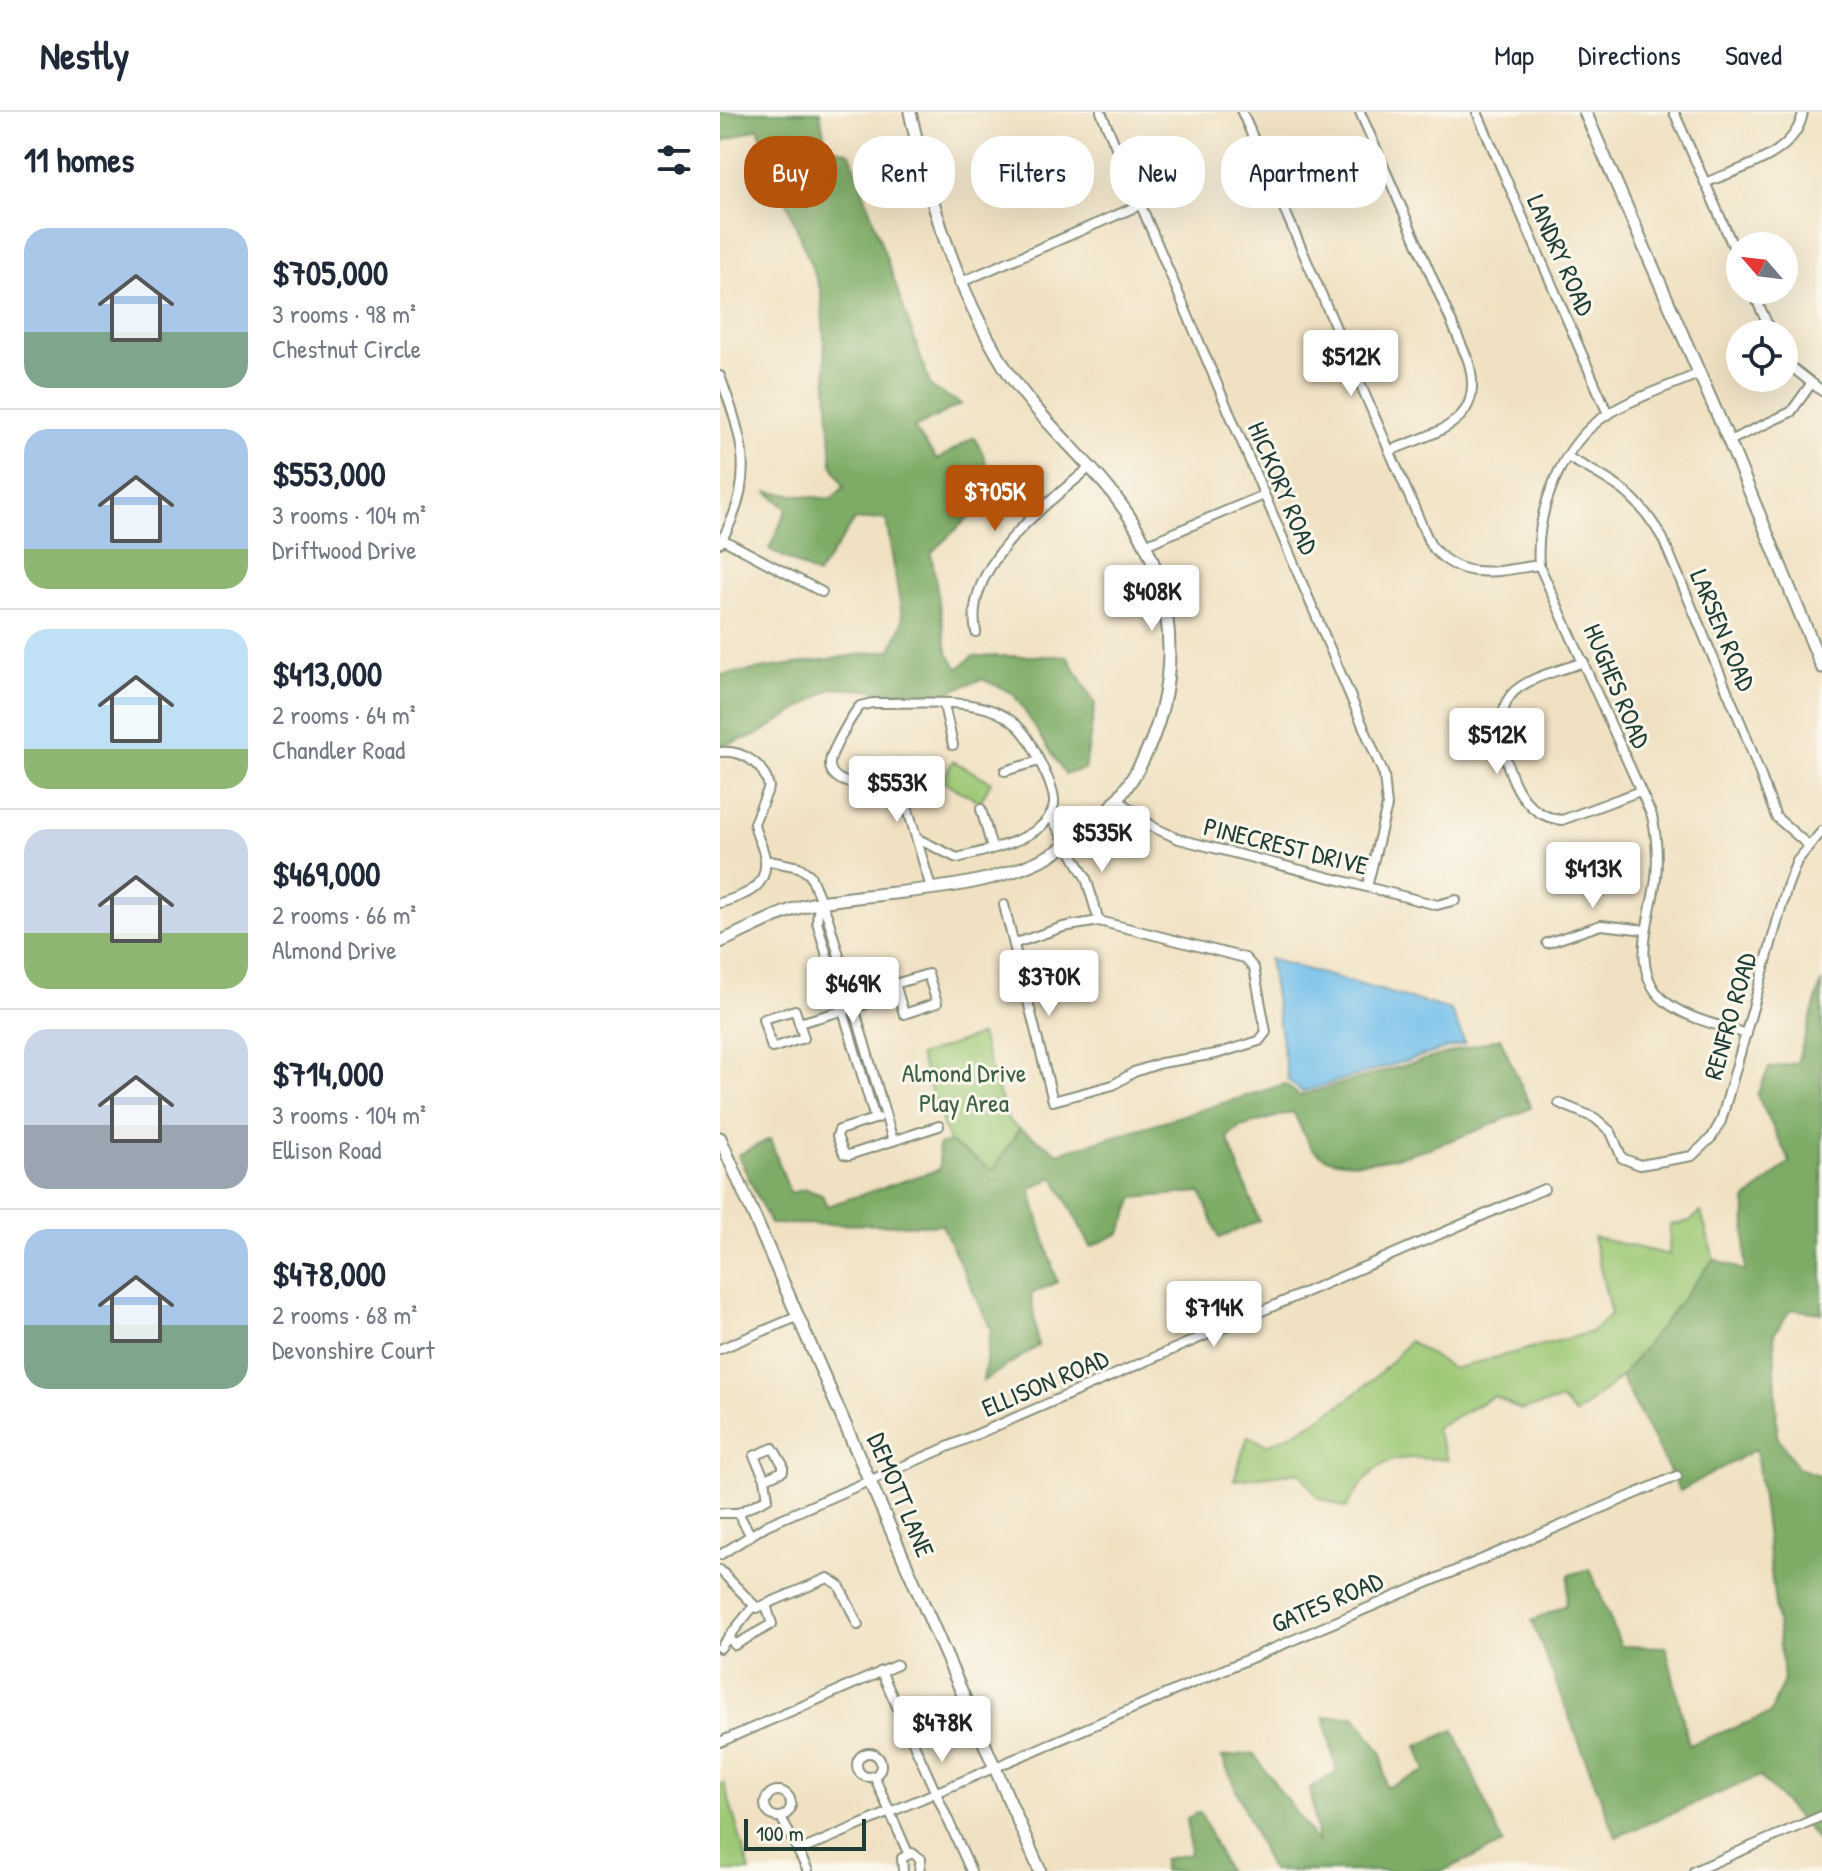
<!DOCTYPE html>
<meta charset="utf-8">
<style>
:root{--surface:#fff;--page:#f6f6f7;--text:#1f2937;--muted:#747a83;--line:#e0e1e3;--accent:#b45309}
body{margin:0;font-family:"Patrick Hand",sans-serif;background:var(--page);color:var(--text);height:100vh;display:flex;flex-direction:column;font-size:30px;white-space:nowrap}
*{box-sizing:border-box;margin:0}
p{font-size:26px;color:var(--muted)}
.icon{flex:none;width:44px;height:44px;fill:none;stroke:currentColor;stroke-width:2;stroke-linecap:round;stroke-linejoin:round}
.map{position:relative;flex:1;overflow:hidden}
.panel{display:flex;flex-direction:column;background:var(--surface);width:720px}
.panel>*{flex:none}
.hud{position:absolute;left:24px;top:24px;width:760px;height:72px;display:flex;gap:16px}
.needle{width:52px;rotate:298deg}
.fabs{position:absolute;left:1006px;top:120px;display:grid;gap:16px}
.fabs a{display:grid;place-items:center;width:72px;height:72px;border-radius:50%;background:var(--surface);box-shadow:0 8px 32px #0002;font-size:40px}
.scale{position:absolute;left:24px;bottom:20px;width:122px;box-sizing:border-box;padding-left:8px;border:4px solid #1f3d34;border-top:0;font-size:22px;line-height:28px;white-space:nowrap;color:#1f3d34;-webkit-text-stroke:6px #fbf7ec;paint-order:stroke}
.price{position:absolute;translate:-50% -68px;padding:0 18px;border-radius:8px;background:#fff;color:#222;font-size:26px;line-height:52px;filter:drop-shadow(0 2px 4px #0008)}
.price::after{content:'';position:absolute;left:50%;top:48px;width:24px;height:18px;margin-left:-12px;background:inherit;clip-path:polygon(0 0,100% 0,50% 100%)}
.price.on{background:var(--accent);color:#fff}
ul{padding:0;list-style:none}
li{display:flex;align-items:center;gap:24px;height:200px;padding:0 24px}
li+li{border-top:2px solid var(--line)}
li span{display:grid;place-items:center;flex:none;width:224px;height:160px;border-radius:24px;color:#555}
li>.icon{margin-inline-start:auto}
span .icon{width:96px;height:96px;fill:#fffc;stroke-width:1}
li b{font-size:34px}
h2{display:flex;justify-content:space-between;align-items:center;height:96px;padding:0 24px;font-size:34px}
.pill{padding:0 28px;border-radius:32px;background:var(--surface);box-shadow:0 8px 32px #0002;font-size:28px;line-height:72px}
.pill.on{background:var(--accent);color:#fff}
header{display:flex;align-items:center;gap:48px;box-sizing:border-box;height:112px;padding:0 40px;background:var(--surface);border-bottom:2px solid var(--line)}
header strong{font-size:38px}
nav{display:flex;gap:44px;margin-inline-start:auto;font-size:28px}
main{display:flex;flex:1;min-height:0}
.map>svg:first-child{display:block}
</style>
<header>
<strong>Nestly</strong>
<nav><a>Map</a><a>Directions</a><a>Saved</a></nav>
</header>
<main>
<section class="panel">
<h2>11 homes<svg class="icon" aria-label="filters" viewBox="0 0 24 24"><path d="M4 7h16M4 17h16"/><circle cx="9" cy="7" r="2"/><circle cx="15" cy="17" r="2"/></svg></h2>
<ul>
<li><span style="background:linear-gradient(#a9c7e8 65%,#7fa58c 0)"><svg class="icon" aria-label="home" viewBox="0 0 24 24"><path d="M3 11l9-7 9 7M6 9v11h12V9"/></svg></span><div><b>$705,000</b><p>3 rooms · 98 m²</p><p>Chestnut Circle</p></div></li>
<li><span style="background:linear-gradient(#a9c7e8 75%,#8fb573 0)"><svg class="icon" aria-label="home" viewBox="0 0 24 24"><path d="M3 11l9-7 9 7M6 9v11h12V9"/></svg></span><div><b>$553,000</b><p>3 rooms · 104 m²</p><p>Driftwood Drive</p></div></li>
<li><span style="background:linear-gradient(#bfe0f5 75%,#8fb573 0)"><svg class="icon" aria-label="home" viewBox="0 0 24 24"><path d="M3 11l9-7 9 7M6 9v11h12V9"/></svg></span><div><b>$413,000</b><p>2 rooms · 64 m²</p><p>Chandler Road</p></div></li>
<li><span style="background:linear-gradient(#c9d6e8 65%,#8fb573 0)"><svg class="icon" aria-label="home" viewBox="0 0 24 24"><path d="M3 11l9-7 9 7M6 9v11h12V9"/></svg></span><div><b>$469,000</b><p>2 rooms · 66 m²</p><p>Almond Drive</p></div></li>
<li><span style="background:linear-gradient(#c9d6e8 60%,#9aa5b1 0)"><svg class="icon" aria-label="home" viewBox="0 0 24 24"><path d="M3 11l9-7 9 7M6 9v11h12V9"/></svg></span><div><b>$714,000</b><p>3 rooms · 104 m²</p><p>Ellison Road</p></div></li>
<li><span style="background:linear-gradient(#a9c7e8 60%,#7fa58c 0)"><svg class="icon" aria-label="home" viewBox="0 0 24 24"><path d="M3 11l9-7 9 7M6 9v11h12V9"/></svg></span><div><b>$478,000</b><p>2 rooms · 68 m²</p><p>Devonshire Court</p></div></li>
</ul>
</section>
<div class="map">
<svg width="1102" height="1759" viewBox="0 0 1102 1759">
<rect width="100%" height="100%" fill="#fbf7ec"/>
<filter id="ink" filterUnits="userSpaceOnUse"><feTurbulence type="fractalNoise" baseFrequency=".0125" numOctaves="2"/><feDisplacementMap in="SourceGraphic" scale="16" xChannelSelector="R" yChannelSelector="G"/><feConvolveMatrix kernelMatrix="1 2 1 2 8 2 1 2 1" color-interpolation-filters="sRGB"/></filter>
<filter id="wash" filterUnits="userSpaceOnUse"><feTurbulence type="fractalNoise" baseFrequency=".006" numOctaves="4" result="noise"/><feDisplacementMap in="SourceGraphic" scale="32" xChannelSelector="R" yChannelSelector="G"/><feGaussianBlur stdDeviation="1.8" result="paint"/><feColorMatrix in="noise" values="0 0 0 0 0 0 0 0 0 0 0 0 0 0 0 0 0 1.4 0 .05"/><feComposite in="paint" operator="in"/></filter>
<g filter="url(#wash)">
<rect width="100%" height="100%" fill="#f0e1c2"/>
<!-- green -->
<g fill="#9dc874" stroke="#5e8254" stroke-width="2">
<polygon points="233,649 271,670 260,690 222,669"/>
<polygon points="260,923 288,1008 299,1017 273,1059 229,1030 199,944"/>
<path d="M981,1100L994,1147L901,1265L855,1303L841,1288L801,1298L774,1284L715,1316L728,1348C669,1343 658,1344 626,1396L597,1385L580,1360L514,1368L528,1324L547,1333C599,1312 655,1273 689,1229L733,1257L871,1220L891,1202L873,1125L949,1143L950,1113L970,1109Z"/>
<polygon points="4,1671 30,1759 0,1759 0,1672"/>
</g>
<!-- forest -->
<g fill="#7eac66" stroke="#4e744d" stroke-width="2">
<polygon points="0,0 100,0 106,34 130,41 211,275 241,292 194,316 217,348 254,325 265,346 269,386 211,441 227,539 238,557 253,544 347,544 375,592 365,657 345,662 293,581 262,567 223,582 113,576 37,623 0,634 0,563 171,538 183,510 166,407 135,408 97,463 49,437 67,397 48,380 111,387 124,375 112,352 101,179 38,16 0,30"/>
<polygon points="1102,869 1102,1201 1071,1197 1054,1222 1057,1324 1078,1356 1102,1364 1100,1759 1098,1728 1040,1664 896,1725 812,1509 846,1493 849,1463 870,1457 901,1534 946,1535 969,1633 1050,1602 1064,1567 1036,1337 960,1379 901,1265 994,1147 1025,1159 1026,1088 1070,1050 1037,983 1049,956 1077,951"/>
<path d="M780,926L811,996C767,1014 634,1077 594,1038C585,1030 580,1011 573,1000L520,1015L507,1025L539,1109L499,1126L481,1080L414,1086L400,1121L371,1135L334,1065L310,1077L337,1170L311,1182L318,1234L263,1269L271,1217L222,1113L50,1112L18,1043L50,1027L70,1081L86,1077L102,1083L107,1094L220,1057L218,1033L229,1030L273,1058L300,1017L339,1041L565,972L579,984Z"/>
<polygon points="635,1604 662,1642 666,1676 706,1659 697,1634 734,1618 783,1732 722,1759 551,1759 502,1645 533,1641 598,1731 590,1676 617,1660 604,1605"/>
<polygon points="480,1700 507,1759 443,1759 443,1747 470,1742 467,1706"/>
</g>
<!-- water -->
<polygon fill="#70bdea" stroke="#487d8f" stroke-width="2" points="549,847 731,898 745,931 582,980 568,968"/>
</g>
<g filter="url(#ink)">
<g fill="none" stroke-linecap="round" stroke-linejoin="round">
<!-- street casing -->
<g stroke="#888f7b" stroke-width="12">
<g id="street">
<polyline points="381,0 664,663 667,694 647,775"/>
<path d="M522,0L710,432C739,471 778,459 819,453"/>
<path d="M640,0L748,248C767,311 718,319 672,338"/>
<polyline points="757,0 888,302"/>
<polyline points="954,0 1020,150"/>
<path d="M985,71C1020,56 1076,44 1083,0"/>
<polyline points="239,171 420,93"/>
<polyline points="1032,178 1052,222"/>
<polyline points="1064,245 1069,253 1102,279"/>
<path d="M978,262C948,275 915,285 888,302C841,331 815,401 819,453L932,704C937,725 938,744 936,766C931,808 906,863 950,893C972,908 1002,914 1027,922"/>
<path d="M0,264C23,327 37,368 0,431"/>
<polyline points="1009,329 1071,300 1091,272"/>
<path d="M849,346C896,372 915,379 943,427L1025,621L1056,705L1088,733"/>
<polyline points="2,427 102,480"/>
<polyline points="425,433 544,383"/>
<path d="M256,520C242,454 325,394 368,357"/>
<path d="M864,550C842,558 806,565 791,583C771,607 787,672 809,692C817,701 830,707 842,708L920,679"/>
<polyline points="224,593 233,633"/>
<path d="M0,640C23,638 44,652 49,675L34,711C35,723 44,735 45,747C48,777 23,784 0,791"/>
<polyline points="285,659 319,649"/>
<polyline points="397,687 435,716 459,727 717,793 736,788"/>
<polyline points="261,697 272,736"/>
<polyline points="330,703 366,766 379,809"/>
<path d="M198,727L237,746C264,739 330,727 334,692C335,679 326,663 321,652C310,626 300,610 274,599C242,586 187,592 152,591L140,594C129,607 122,622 114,638C93,680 160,671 184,684L211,776"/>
<polyline points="45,748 79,755 90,763 108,806 173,1029"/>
<polyline points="99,791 97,810 155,1007"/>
<polyline points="284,793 333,989 393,973 414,960 441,951 496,942 539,929 546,920 534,856 525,846 379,809 343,815 296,831"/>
<polyline points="827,831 881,813 926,818"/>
<polygon points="208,862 217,891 184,902 175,872"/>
<polygon points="75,898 84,926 52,936 43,907"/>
<polyline points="79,911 178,883"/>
<polyline points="839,991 875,1006 891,1020 902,1046 920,1053 972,1044 992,1025 1001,1009 1067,775 1077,749 1102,719"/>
<polyline points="158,1006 119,1018 117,1024 124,1042 129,1043 219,1014"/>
<polyline points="0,1237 79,1204"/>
<polyline points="0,1401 18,1401 48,1386 45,1367 34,1344 53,1336 63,1353 63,1359 45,1367"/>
<polyline points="18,1401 30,1422"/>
<polyline points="0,1443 47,1413 824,1077"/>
<polyline points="0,1458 37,1496 108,1466 119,1473 138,1513"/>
<polyline points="9,1525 15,1533 52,1512 46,1493"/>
<polyline points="0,1536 33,1495"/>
<polyline points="161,1559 251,1759"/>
<polyline points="0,1630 177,1553"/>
<circle cx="149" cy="1653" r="12"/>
<polyline points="154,1664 188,1741"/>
<circle cx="58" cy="1692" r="13"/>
<polyline points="61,1705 88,1759"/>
<polyline points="79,1739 957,1364"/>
<polyline points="183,1759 182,1746 192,1741 201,1747 199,1759"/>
<polyline points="974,1759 1102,1704"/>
</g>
</g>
<!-- secondary casing -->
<g stroke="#888f7b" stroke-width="15">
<g id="secondary">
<polyline points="865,0 1009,329 1102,555"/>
<path d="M0,830C32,816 66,796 101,790C179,777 265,781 336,740C450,674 481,522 414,412C379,354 320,312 284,254C235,174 210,90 190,0"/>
<polyline points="0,1026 320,1759"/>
</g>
</g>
<!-- street -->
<use href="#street" stroke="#fff" stroke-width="8"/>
<!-- secondary -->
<use href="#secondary" stroke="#fff" stroke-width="11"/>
</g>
</g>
<g text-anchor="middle" stroke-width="6" stroke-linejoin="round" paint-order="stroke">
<!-- street labels -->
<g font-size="26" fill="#1f3d34" stroke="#fbf7ec">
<text transform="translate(841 143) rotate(66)" y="9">LANDRY ROAD</text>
<text transform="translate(563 376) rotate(67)" y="9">HICKORY ROAD</text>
<text transform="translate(1003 518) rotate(67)" y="9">LARSEN ROAD</text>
<text transform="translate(897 574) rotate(67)" y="9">HUGHES ROAD</text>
<text transform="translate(566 734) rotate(14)" y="9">PINECREST DRIVE</text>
<text transform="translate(1010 904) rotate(-74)" y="9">RENFRO ROAD</text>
<text transform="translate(325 1271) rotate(-23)" y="9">ELLISON ROAD</text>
<text transform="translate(181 1383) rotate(67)" y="9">DEMOTT LANE</text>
<text transform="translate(607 1490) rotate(-23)" y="9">GATES ROAD</text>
</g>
<!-- park labels -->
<g font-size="26" fill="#3e6044" stroke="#fbf7ec">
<text x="244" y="970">Almond Drive<tspan x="244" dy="30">Play Area</tspan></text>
</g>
</g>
</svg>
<div class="fabs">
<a><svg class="needle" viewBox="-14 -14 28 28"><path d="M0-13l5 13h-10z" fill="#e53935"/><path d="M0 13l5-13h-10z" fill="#747a83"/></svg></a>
<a><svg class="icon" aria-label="locate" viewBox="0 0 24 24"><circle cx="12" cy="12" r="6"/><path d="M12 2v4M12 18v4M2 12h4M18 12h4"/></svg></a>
</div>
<div class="scale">100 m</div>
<b class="price" style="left:631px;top:286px">$512K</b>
<b class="price on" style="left:275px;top:421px">$705K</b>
<b class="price" style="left:432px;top:521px">$408K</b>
<b class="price" style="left:777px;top:664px">$512K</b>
<b class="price" style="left:177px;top:712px">$553K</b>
<b class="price" style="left:382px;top:762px">$535K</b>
<b class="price" style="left:873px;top:798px">$413K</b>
<b class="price" style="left:329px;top:906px">$370K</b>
<b class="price" style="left:133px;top:913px">$469K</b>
<b class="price" style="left:494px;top:1237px">$714K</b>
<b class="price" style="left:222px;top:1652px">$478K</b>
<div class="hud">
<a class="pill on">Buy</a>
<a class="pill">Rent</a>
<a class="pill">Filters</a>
<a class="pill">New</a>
<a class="pill">Apartment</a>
</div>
</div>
</main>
